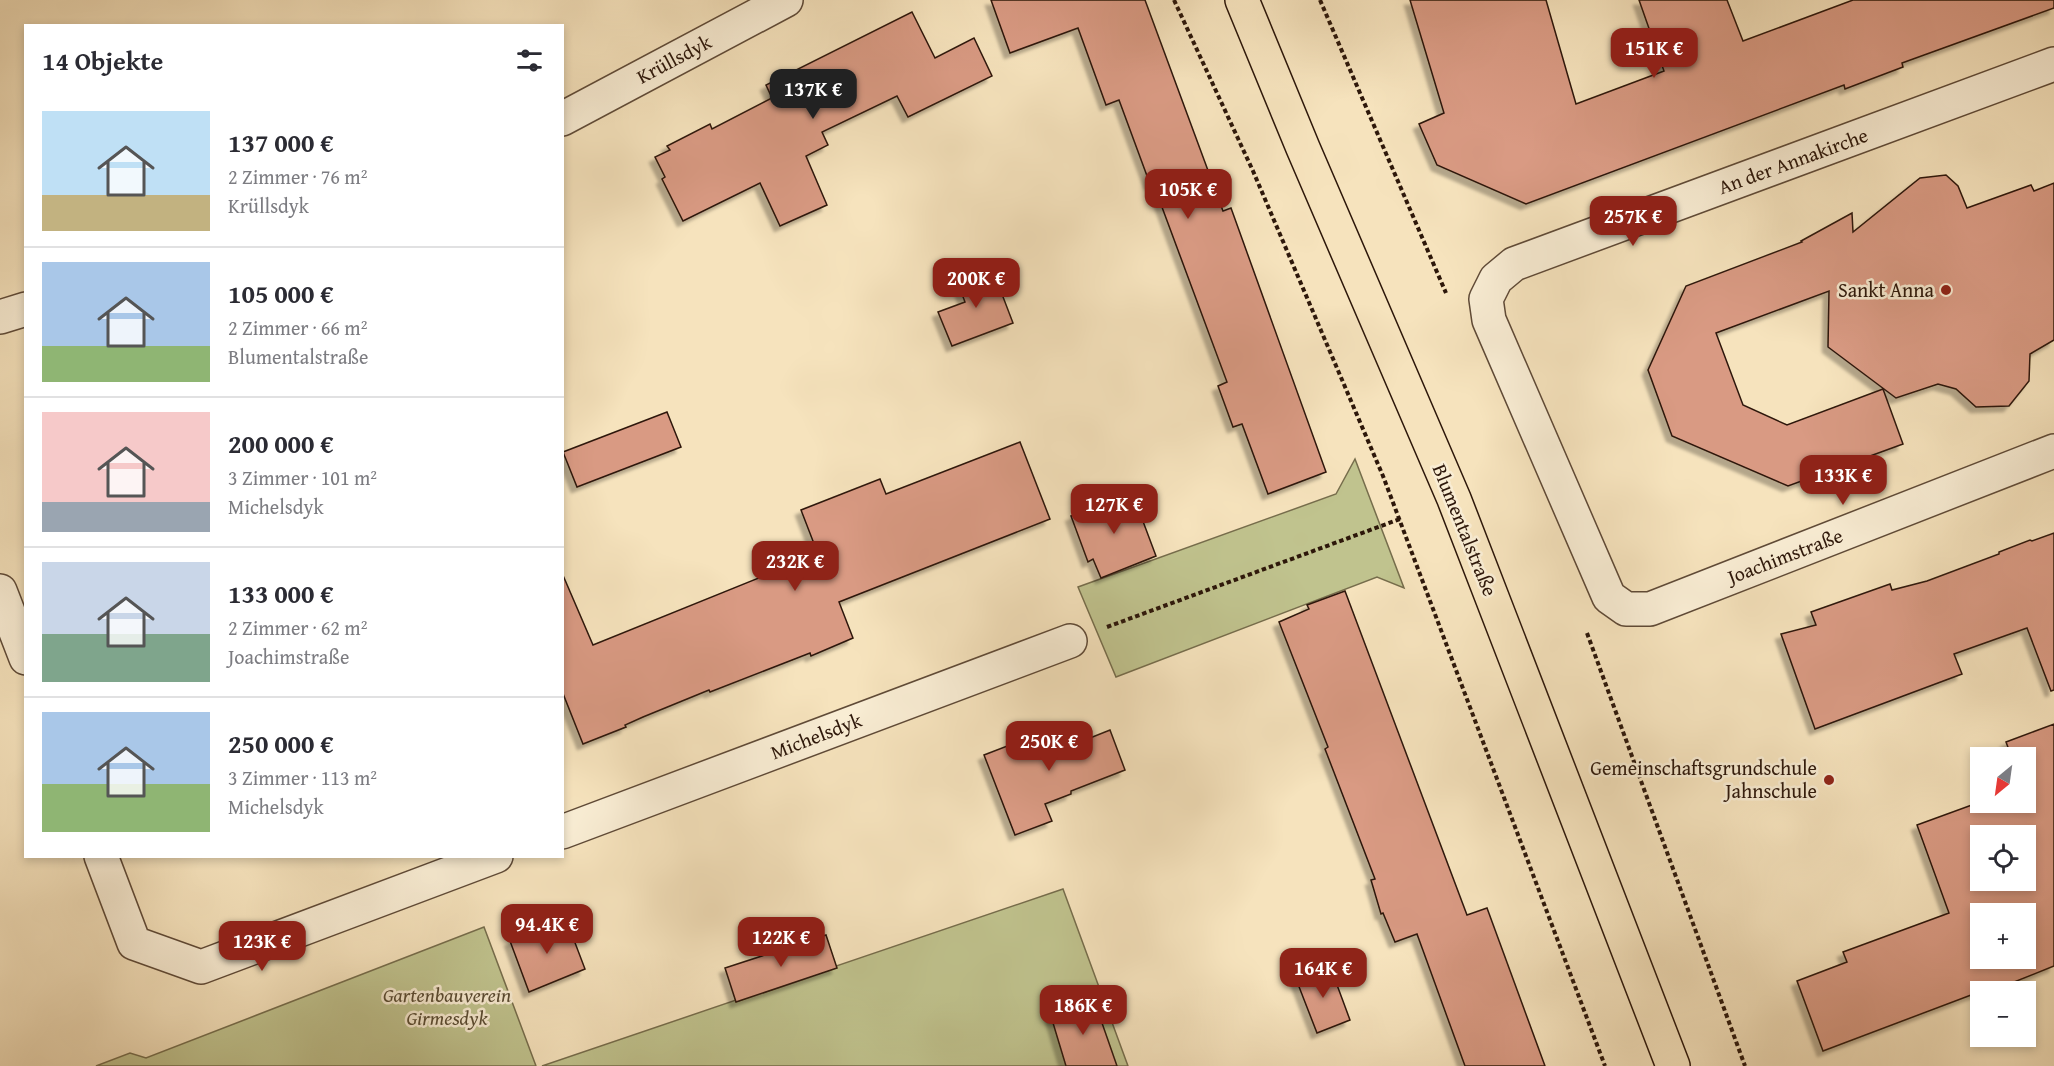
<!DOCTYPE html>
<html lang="de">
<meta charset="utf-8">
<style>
:root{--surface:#fff;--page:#f7f7f7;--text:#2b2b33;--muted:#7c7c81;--line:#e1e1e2;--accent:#8f2418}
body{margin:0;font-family:"Gentium Book Plus",serif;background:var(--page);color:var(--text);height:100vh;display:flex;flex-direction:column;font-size:22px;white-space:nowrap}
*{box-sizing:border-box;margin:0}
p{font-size:20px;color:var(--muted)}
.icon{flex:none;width:33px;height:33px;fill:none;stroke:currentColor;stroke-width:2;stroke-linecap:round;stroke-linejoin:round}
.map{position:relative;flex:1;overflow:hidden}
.sheet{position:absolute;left:24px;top:24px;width:540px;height:834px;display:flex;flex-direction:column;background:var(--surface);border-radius:0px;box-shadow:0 3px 9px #0003}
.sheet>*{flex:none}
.needle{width:39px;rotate:209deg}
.tools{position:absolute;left:1970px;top:747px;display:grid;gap:12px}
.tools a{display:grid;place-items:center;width:66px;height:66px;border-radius:0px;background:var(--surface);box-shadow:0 3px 9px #0003;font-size:30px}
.price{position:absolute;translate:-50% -51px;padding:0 14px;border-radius:12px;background:var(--accent);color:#fff;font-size:20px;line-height:39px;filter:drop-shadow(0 2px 3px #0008)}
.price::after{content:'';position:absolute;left:50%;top:36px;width:18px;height:14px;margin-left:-9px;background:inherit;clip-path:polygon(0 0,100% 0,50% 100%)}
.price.current{background:#222;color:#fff}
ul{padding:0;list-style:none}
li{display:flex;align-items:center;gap:18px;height:150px;padding:0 18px}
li+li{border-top:2px solid var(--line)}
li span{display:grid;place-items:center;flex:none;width:168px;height:120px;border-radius:0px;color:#555}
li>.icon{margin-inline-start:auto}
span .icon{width:72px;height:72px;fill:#fffc;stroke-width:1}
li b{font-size:26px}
h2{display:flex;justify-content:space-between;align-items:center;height:72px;padding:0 18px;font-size:26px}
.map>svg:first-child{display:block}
</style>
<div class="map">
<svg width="2054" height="1066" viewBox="0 0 2054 1066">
<defs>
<filter id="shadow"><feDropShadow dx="-5.5" dy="5.5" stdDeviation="1.5" flood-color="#0004"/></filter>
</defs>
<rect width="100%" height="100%" fill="#f6e3bd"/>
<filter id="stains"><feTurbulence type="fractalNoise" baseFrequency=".00333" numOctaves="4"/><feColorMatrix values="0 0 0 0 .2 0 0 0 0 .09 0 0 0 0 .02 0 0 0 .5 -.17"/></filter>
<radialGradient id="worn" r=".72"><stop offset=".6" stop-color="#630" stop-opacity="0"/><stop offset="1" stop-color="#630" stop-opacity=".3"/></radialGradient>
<!-- green -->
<g fill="#c0c38e" stroke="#766d4c" stroke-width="1.5">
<polygon points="1355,459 1404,588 1377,577 1116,677 1078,587 1336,494"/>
<polygon points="1063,889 1128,1066 542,1066"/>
<polygon points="484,927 536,1066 96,1066 130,1053 146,1058"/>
</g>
<!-- building -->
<g fill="#d99a83" stroke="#2d170a" stroke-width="1.5" fill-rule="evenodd" filter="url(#shadow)">
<polygon points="991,0 1145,0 1223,211 1231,208 1326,472 1268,494 1242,424 1233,427 1218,386 1227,382 1153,183 1150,184 1119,100 1106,105 1078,28 1010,53"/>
<polygon points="1410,0 1546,0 1576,104 1664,71 1639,0 1727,0 1743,41 1853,0 2054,0 2054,8 1902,63 1903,67 1845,89 1844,85 1526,204 1437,165 1419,124 1444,113"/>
<polygon points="912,12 935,58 974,38 992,76 908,117 897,96 822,132 828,145 806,156 827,205 780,226 760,183 683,221 662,179 665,177 655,157 670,150 667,146 710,124 712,129 772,98 766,85"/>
<polygon points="1946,175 1958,186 1967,208 2031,185 2034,191 2054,183 2054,340 2030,354 2029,381 2009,406 1976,407 1956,389 1938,384 1896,398 1828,347 1829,291 1716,333 1743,405 1787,425 1883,389 1903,444 1788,486 1672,436 1648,370 1686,286 1802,242 1801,241 1852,213 1853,232 1920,178"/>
<polygon points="992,268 1013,323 952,346 938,312 965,302 957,281"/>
<polygon points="667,412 681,447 577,487 563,452"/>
<polygon points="1020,442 1050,519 839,602 853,638 811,656 810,653 710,692 709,690 643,717 625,725 626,727 583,744 562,691 562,573 593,645 818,554 801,510 880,479 886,494"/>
<polygon points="1132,492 1156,556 1101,578 1093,559 1088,562 1071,516"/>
<polygon points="2054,533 2054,690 2051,691 2027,628 1954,654 1962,674 1815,729 1781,634 1816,625 1811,612 1890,584 1892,590 1927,581 1999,554 1999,552 2030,540 2032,541"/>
<polygon points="1345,591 1467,915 1487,908 1545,1066 1465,1066 1417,934 1395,942 1383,913 1381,914 1371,880 1375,879 1325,749 1328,747 1279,622 1309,609 1307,605"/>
<polygon points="1067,723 1075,744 1110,730 1125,770 1071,791 1071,794 1045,804 1052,821 1015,835 984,755"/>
<path d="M2054,724V966L1989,992H1980V995L1979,992L1823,1051L1797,981L1847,962L1843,952L1949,913L1917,825L1980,802H2025V758H2012L2006,742ZM1980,836H2025V880H1980ZM1980,914H2025V958H1980Z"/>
<polygon points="566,919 585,969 529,992 510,941"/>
<polygon points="826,935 837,968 736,1002 725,968"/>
<polygon points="1330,966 1350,1020 1317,1033 1296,979"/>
<polygon points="1094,1000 1117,1066 1066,1066 1050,1013"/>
</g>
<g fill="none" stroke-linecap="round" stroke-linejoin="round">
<!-- minor casing -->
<g stroke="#5f4a37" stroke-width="36">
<g id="minor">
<polyline points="2054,64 1514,264 1496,279 1486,299 1489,320 1609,597 1626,609 1650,609 2054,451"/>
<polyline points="562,119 786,0"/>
<polyline points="0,317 26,309"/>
<polyline points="0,591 26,658"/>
<polyline points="562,832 1070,641"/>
<polyline points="101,856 134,943 201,967 496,856"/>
</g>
</g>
<!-- major casing -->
<g stroke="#2d170a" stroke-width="36">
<polyline id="major" points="1242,0 1303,148 1454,499 1673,1066"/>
</g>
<!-- path -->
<g stroke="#2d170a" stroke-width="4" stroke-dasharray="4.5 3" stroke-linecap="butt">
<polyline points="1174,0 1253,171 1383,476 1605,1066"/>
<polyline points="1320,0 1446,293"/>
<polyline points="1107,627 1400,519"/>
<polyline points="1587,633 1745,1066"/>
</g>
<!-- minor -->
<use href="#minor" stroke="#f9edd4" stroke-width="33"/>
<!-- major -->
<use href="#major" stroke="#f6e3bd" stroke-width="33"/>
</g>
<!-- markers -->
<g fill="#8f2418" stroke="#f9edd4" stroke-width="2">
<circle cx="1946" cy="290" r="6"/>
<circle cx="1829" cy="780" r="6"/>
</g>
<g text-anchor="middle" stroke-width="5" stroke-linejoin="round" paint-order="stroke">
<!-- street labels -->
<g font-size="20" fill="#2d170a" stroke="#f9edd4">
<text transform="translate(674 59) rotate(-28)" y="7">Krüllsdyk</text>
<text transform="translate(1793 161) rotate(-20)" y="7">An der Annakirche</text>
<text transform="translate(1465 530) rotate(68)" y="7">Blumentalstraße</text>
<text transform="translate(1785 556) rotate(-21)" y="7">Joachimstraße</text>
<text transform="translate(816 736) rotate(-21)" y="7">Michelsdyk</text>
</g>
<!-- poi labels -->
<g font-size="20" fill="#2d170a" stroke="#f9edd4" text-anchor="end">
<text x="1934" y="297">Sankt Anna</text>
<text x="1817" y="775">Gemeinschaftsgrundschule<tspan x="1817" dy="23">Jahnschule</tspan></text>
</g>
<!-- park labels -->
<g font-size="20" font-style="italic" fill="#594b32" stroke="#f9edd4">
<text x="447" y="1002">Gartenbauverein<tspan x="447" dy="23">Girmesdyk</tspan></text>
</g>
</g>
<rect width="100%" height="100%" filter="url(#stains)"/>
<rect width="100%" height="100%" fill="url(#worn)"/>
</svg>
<div class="tools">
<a><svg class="needle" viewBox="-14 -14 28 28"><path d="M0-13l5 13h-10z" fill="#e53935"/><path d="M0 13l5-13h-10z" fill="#7c7c81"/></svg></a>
<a><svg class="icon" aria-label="locate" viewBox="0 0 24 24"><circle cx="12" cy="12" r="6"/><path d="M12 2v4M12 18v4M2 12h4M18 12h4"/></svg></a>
<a>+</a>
<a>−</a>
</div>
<b class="price" style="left:1654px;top:79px">151K €</b>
<b class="price current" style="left:813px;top:120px">137K €</b>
<b class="price" style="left:1188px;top:220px">105K €</b>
<b class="price" style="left:1633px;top:247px">257K €</b>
<b class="price" style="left:976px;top:309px">200K €</b>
<b class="price" style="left:1843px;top:506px">133K €</b>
<b class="price" style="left:1114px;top:535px">127K €</b>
<b class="price" style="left:795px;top:592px">232K €</b>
<b class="price" style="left:1049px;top:772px">250K €</b>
<b class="price" style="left:547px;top:955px">94.4K €</b>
<b class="price" style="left:781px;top:968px">122K €</b>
<b class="price" style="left:262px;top:972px">123K €</b>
<b class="price" style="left:1323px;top:999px">164K €</b>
<b class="price" style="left:1083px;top:1036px">186K €</b>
<section class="sheet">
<h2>14 Objekte<svg class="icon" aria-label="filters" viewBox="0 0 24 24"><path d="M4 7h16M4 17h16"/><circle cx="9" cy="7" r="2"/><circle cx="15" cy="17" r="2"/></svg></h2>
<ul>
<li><span style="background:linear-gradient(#bfe0f5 70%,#c2b280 0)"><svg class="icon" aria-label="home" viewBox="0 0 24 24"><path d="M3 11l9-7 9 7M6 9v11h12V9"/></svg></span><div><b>137 000 €</b><p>2 Zimmer · 76 m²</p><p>Krüllsdyk</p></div></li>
<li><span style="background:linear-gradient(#a9c7e8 70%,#8fb573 0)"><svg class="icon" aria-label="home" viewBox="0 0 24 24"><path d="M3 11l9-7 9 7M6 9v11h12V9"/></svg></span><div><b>105 000 €</b><p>2 Zimmer · 66 m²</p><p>Blumentalstraße</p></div></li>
<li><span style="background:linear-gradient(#f6c9c9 75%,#9aa5b1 0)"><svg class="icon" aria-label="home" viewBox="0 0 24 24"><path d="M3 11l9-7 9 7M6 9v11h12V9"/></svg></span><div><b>200 000 €</b><p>3 Zimmer · 101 m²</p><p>Michelsdyk</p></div></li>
<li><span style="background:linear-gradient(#c9d6e8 60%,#7fa58c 0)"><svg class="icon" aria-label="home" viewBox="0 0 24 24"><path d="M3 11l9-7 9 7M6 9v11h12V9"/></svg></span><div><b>133 000 €</b><p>2 Zimmer · 62 m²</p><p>Joachimstraße</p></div></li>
<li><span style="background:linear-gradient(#a9c7e8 60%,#8fb573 0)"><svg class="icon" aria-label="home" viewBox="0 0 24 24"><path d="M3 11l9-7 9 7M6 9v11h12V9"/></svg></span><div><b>250 000 €</b><p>3 Zimmer · 113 m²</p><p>Michelsdyk</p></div></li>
</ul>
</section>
</div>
